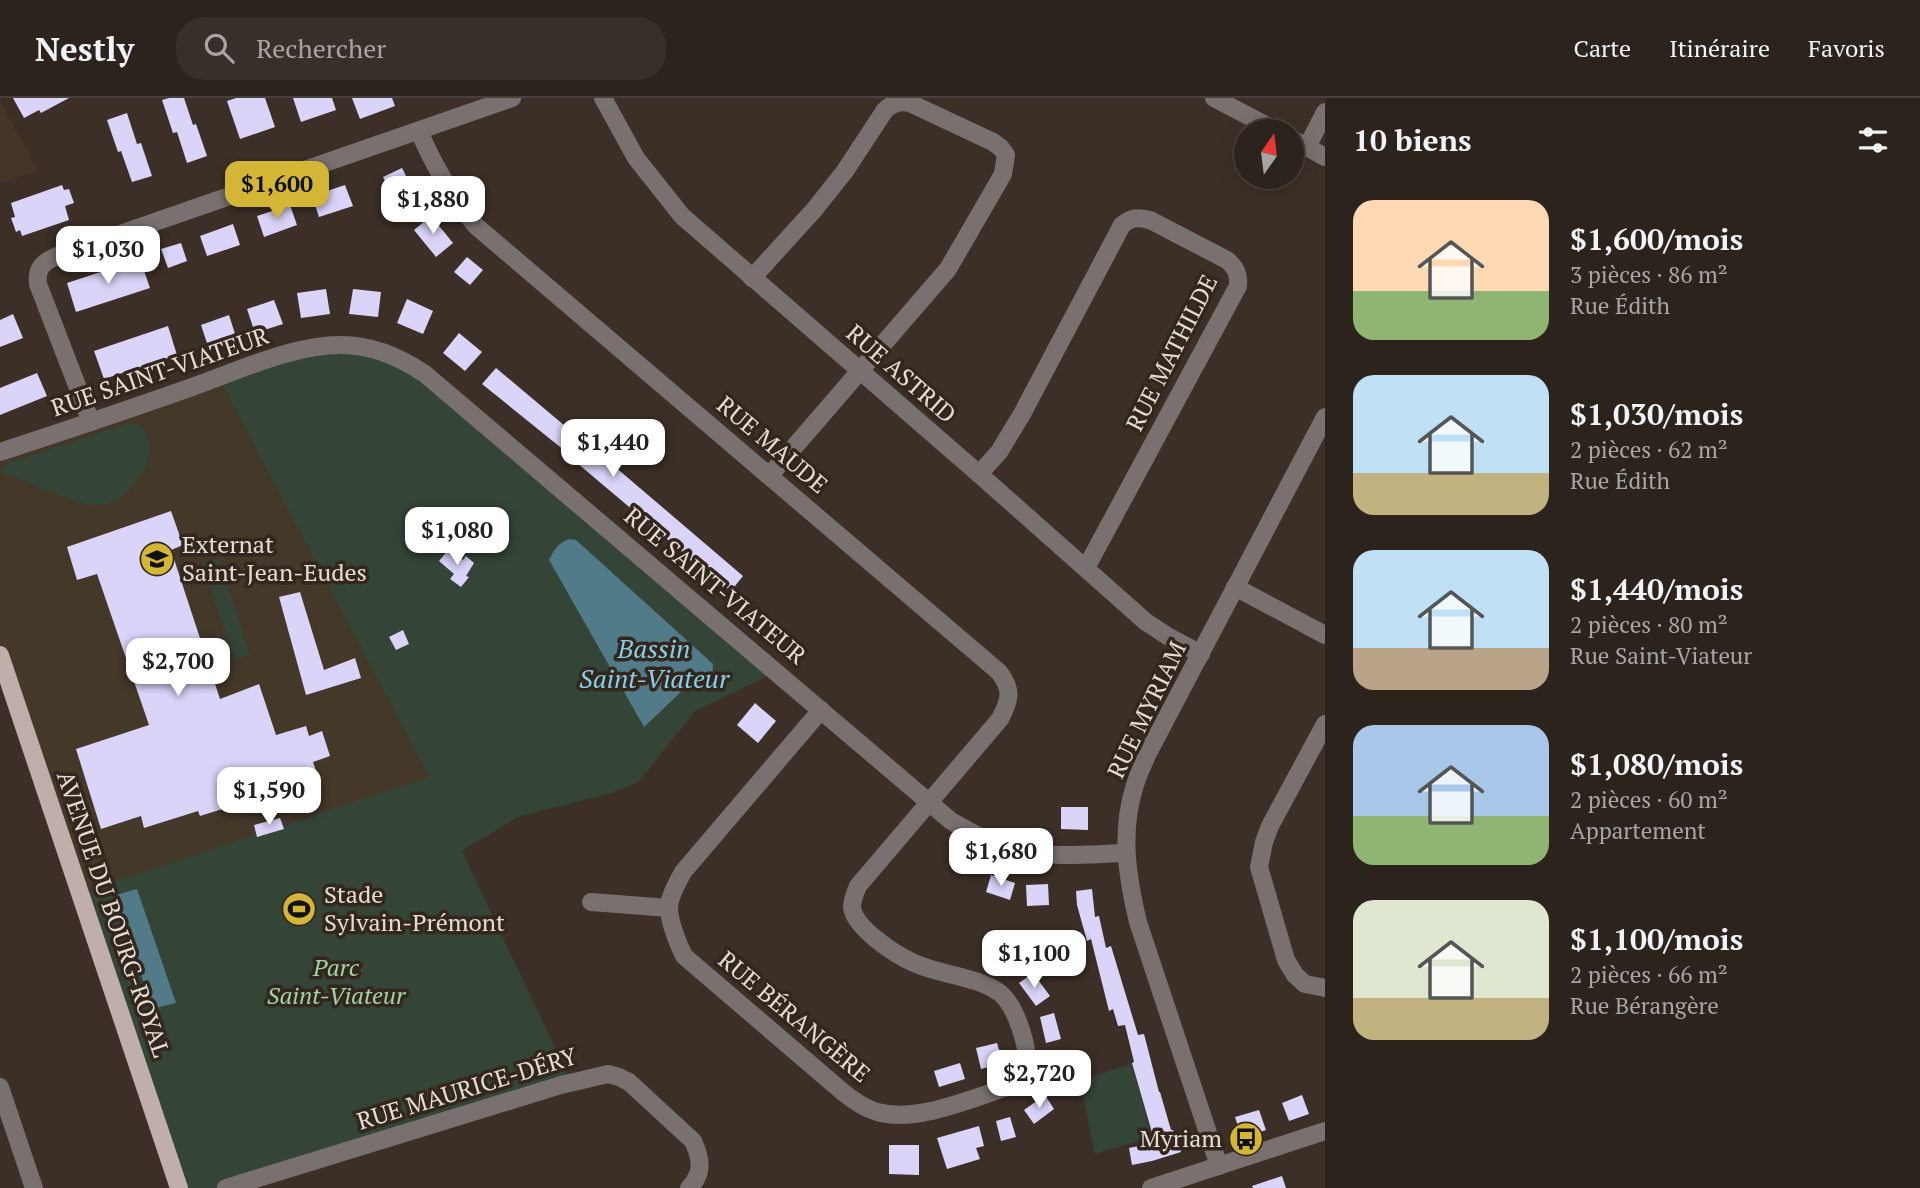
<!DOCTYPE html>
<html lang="fr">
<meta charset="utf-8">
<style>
:root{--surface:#2d231d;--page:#392f2a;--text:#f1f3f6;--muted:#a7a4a4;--line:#48403b;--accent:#d3b635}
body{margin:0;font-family:"PT Serif",serif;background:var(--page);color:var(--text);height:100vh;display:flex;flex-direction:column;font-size:26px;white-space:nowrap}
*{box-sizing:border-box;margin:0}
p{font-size:23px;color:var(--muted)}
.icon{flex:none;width:38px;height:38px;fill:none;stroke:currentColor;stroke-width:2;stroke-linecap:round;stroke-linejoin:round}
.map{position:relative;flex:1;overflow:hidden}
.panel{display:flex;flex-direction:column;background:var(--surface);width:595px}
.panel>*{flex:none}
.needle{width:46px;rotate:14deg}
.fabs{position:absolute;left:1234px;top:21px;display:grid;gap:14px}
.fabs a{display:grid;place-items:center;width:70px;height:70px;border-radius:50%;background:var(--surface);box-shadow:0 4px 18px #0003,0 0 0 2px var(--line);font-size:35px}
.price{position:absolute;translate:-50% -60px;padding:0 16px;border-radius:14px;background:#fff;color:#222;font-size:23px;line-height:46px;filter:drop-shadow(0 2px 4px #0008)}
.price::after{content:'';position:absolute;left:50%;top:42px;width:21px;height:16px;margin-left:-10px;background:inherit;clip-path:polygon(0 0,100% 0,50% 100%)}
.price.selected{background:var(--accent);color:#111}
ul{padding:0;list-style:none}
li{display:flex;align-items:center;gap:21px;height:175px;padding:0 28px}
li span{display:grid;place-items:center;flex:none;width:196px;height:140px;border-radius:21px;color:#555}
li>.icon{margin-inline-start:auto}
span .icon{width:84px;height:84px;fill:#fffc;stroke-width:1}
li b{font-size:30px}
h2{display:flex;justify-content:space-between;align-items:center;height:84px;padding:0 28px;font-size:30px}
header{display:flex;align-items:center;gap:42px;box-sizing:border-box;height:98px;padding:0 35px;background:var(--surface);border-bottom:2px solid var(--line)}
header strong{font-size:33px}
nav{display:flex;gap:38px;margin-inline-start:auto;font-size:24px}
.search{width:490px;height:63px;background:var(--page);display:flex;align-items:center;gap:18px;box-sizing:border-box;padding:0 24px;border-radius:28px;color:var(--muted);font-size:26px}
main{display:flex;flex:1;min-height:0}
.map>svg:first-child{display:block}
</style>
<header>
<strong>Nestly</strong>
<div class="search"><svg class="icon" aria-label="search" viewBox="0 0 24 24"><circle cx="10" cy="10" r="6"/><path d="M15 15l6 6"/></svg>Rechercher</div>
<nav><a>Carte</a><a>Itinéraire</a><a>Favoris</a></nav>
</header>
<main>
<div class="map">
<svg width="1325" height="1090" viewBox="0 0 1325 1090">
<rect width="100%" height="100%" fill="#3c2f27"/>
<!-- built -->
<polygon fill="#463427" points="0,2 37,73 0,85"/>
<!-- education -->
<polygon fill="#443829" points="218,279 429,679 81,795 0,557 0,354"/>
<!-- green -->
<g fill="#344436">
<polygon points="311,250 386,255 779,575 766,579 695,613 638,684 612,695 518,719 462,753 568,977 226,1090 179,1090 81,795 429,679 218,279"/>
<path d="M129,325C134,326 140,327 143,331C164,355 133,398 108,405C98,408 86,407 76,404L4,375L3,372L5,366Z"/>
<polygon points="219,460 250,557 234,561 202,465"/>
<polygon points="1132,965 1152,1039 1095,1056 1080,983"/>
</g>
<!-- water -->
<g fill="#517b89">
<path d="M569,441L576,442L713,566L712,578L704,585L683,592L644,629L549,462C554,452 558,445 569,441Z"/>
<polygon points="137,791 176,905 152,911 116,797"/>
</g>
<!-- building -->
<g fill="#dad4f9">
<polygon points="13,0 69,0 41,15 39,12 24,20"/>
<polygon points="169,0 184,0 193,27 196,26 207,58 187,65 177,34 173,35 162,2"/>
<polygon points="236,0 265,0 275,29 240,41 227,3"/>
<polygon points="293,0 332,0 336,12 301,24"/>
<polygon points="352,0 392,0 395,8 360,21"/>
<polygon points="127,15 137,46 141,45 152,78 132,84 121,53 118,54 107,22"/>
<polygon points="402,70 418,101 398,111 383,79"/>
<polygon points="62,87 64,92 69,91 74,105 65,108 69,122 22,138 20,132 16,134 11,120 15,119 11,105"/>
<polygon points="345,87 353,108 319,119 312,98"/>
<polygon points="290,107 297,127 264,139 257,118"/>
<polygon points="431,118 453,145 436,159 414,132"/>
<polygon points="233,126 240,147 207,158 200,138"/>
<polygon points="181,145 187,163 168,170 161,151"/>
<polygon points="467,159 483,172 470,187 454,174"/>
<polygon points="140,161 150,190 76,214 67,185"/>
<polygon points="326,191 330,216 301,220 297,195"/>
<polygon points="353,191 381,194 378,219 349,216"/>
<polygon points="407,201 433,213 423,236 397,225"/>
<polygon points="274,202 283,226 255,235 247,211"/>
<polygon points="13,216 23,240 0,249 0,222"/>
<polygon points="229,217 237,242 209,251 201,227"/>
<polygon points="168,228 177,257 104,281 94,253"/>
<polygon points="459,235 482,254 465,273 443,255"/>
<polygon points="496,270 565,328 566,327 743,478 731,493 692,461 691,463 679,451 564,354 565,353 482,286"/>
<polygon points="37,275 47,298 0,317 0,290"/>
<polygon points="171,413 183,447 171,452 220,601 259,586 276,637 306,628 309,638 322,633 330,658 313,664 319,681 200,718 198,713 144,730 141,718 101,731 76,651 149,627 97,476 77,482 67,449"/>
<polygon points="450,450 463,462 466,458 474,465 466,478 469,479 461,489 450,481 454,476 439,463"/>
<polygon points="300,494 324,572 355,560 361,580 306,597 279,499"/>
<polygon points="403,532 409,546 396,552 389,539"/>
<polygon points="755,605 776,623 758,645 737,627"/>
<polygon points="1061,709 1088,709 1088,732 1061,731"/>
<polygon points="280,720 284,731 257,739 254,727"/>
<polygon points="991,777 1015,785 1010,802 986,794"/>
<polygon points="1048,786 1049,807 1027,808 1026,787"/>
<polygon points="1092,791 1095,819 1099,818 1106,850 1111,848 1138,937 1144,936 1159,994 1160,994 1171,1032 1173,1032 1181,1054 1152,1063 1132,1067 1129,1050 1154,1045 1153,1038 1132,965 1134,964 1125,927 1118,928 1113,911 1109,913 1091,841 1087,843 1077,807 1076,793"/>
<polygon points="990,847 1015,855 1009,873 984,864"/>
<polygon points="1033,875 1050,898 1036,908 1019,885"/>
<polygon points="1054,915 1061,941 1046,945 1040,919"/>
<polygon points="997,945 1003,965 981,971 976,950"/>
<polygon points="1051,955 1068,957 1064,984 1048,982"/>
<polygon points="960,965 965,981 939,989 934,973"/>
<polygon points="1045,997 1054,1011 1034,1026 1024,1012"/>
<polygon points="1302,997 1309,1016 1289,1023 1282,1005"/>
<polygon points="1259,1012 1266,1032 1242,1040 1235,1019"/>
<polygon points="1010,1019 1016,1039 1001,1043 996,1023"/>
<polygon points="979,1028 984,1048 976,1050 980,1061 947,1071 937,1040"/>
<polygon points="889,1047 919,1047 919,1077 889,1076"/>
<polygon points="1282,1078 1286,1090 1253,1090 1252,1088"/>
</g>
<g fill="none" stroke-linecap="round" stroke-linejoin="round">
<!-- minor -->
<g stroke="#797170" stroke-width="18">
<polyline points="603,0 636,60 682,118 979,376 1146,524 1169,539 1201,556"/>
<polyline points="1214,0 1277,33"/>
<path d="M419,33C434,68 451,98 476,128L999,574C1013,592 1010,602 1000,621L858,788C855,795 852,802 852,809C854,830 896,857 914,865C940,877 977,878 1000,895C1013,906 1020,927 1024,942C1030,962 1024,977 1008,989C970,1001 916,1025 877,1014C864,1010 854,1003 844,995L684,858C678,846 669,823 669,810C669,798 678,784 683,774L821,612"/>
<polyline points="1292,41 1325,59"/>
<polyline points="1307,49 1325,14"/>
<path d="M752,180L814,112L845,73L885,12C893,5 899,3 910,5L993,44L1001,50L1006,57L1003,76L948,171L770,377"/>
<path d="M91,324L38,186C36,170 43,164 57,158L512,0"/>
<path d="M0,354C64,333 128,312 192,289C238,273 292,247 341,247C372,247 400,259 425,276L951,723C973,736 996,748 1021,753C1055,760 1091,756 1125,755"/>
<path d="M979,376L999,354L1022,316L1122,127C1132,119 1138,119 1150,122L1227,162C1236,170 1239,176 1238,188L1086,470"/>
<polyline points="1235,489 1325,537"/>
<polyline points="1325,626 1270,728 1264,744 1259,769 1286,862 1295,877 1305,886 1325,890"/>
<polyline points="591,804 669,810"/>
<polyline points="0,989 34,1090"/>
<path d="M1219,1068L1138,824C1127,778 1120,733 1135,687C1138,677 1143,667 1147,657L1325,319"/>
<path d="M226,1090L561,987L608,976L619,979L629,984L693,1043C701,1060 704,1075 689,1090"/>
<polyline points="1151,1090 1325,1033"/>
</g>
<!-- major -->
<polyline stroke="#c0aeac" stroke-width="18" points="0,557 179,1090"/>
</g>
<!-- icons -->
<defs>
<g id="school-disc" transform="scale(1.75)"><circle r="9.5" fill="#d3b635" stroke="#32261d"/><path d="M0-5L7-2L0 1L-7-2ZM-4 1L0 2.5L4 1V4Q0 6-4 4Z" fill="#111"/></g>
<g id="stadium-disc" transform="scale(1.75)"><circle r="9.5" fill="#d3b635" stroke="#32261d"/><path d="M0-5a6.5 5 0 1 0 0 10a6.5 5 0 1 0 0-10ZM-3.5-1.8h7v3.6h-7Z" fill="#111"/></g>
<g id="bus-disc" transform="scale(1.75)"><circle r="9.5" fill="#d3b635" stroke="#32261d"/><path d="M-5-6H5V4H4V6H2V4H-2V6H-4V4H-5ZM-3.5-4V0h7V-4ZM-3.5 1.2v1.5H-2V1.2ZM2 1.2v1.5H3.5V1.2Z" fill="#111"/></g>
</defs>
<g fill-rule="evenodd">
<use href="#school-disc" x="157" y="461"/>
<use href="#stadium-disc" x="299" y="811"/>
<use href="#bus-disc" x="1246" y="1041"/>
</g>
<g text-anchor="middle" stroke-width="7" stroke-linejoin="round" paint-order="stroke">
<!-- street labels -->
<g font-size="24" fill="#e4dcd6" stroke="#32261d">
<text transform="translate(1172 255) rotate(-63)" y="8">RUE MATHILDE</text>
<text transform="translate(160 274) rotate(-19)" y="8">RUE SAINT-VIATEUR</text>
<text transform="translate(901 276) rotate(41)" y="8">RUE ASTRID</text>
<text transform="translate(772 347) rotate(40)" y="8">RUE MAUDE</text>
<text transform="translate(715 488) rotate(40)" y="8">RUE SAINT-VIATEUR</text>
<text transform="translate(1147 612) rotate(-64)" y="8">RUE MYRIAM</text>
<text transform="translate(113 816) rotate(71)" y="8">AVENUE DU BOURG-ROYAL</text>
<text transform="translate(794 919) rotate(40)" y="8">RUE BÉRANGÈRE</text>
<text transform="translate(467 991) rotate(-17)" y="8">RUE MAURICE-DÉRY</text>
</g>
<!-- poi labels -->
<g font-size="24" fill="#e4dcd6" stroke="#32261d" text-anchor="start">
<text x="182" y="455">Externat<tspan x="182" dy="28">Saint-Jean-Eudes</tspan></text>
<text x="324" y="805">Stade<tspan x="324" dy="28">Sylvain-Prémont</tspan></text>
<text x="1222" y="1049" text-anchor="end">Myriam</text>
</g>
<!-- park labels -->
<g font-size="24" font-style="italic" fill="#9fd2a6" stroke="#32261d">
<text x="336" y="878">Parc<tspan x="336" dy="28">Saint-Viateur</tspan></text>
</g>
<!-- water labels -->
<g font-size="26" font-style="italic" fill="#85cfe7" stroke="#32261d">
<text x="654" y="560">Bassin<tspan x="654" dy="30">Saint-Viateur</tspan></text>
</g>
</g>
</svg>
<div class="fabs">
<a><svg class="needle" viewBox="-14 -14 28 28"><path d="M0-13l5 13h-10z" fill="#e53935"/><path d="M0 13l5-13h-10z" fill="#a7a4a4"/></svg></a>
</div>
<b class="price selected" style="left:277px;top:123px">$1,600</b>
<b class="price" style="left:433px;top:138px">$1,880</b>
<b class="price" style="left:108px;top:188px">$1,030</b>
<b class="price" style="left:613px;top:381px">$1,440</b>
<b class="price" style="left:457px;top:469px">$1,080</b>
<b class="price" style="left:178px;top:600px">$2,700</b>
<b class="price" style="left:269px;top:729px">$1,590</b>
<b class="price" style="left:1001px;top:790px">$1,680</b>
<b class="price" style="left:1034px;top:892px">$1,100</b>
<b class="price" style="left:1039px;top:1012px">$2,720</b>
</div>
<section class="panel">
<h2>10 biens<svg class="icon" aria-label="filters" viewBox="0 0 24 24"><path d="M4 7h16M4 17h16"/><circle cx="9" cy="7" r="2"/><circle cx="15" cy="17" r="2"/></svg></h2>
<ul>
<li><span style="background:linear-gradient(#ffd9b3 65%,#8fb573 0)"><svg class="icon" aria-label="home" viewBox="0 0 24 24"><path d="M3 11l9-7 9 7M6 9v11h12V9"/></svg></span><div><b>$1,600/mois</b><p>3 pièces · 86 m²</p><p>Rue Édith</p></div></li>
<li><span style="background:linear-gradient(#bfe0f5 70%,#c2b280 0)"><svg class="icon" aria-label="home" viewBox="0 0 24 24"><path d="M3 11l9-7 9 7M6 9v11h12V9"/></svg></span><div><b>$1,030/mois</b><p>2 pièces · 62 m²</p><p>Rue Édith</p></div></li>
<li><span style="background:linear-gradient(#bfe0f5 70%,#b9a48a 0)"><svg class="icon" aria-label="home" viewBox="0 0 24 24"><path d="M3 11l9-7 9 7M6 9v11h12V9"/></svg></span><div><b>$1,440/mois</b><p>2 pièces · 80 m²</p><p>Rue Saint-Viateur</p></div></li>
<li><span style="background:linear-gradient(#a9c7e8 65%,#8fb573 0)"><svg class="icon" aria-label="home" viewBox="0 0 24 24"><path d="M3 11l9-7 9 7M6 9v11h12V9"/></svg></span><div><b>$1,080/mois</b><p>2 pièces · 60 m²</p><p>Appartement</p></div></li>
<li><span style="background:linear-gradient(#dfe7d0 70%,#c2b280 0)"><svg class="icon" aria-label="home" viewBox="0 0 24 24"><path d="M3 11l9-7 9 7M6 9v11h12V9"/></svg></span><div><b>$1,100/mois</b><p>2 pièces · 66 m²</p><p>Rue Bérangère</p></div></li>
</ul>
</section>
</main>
